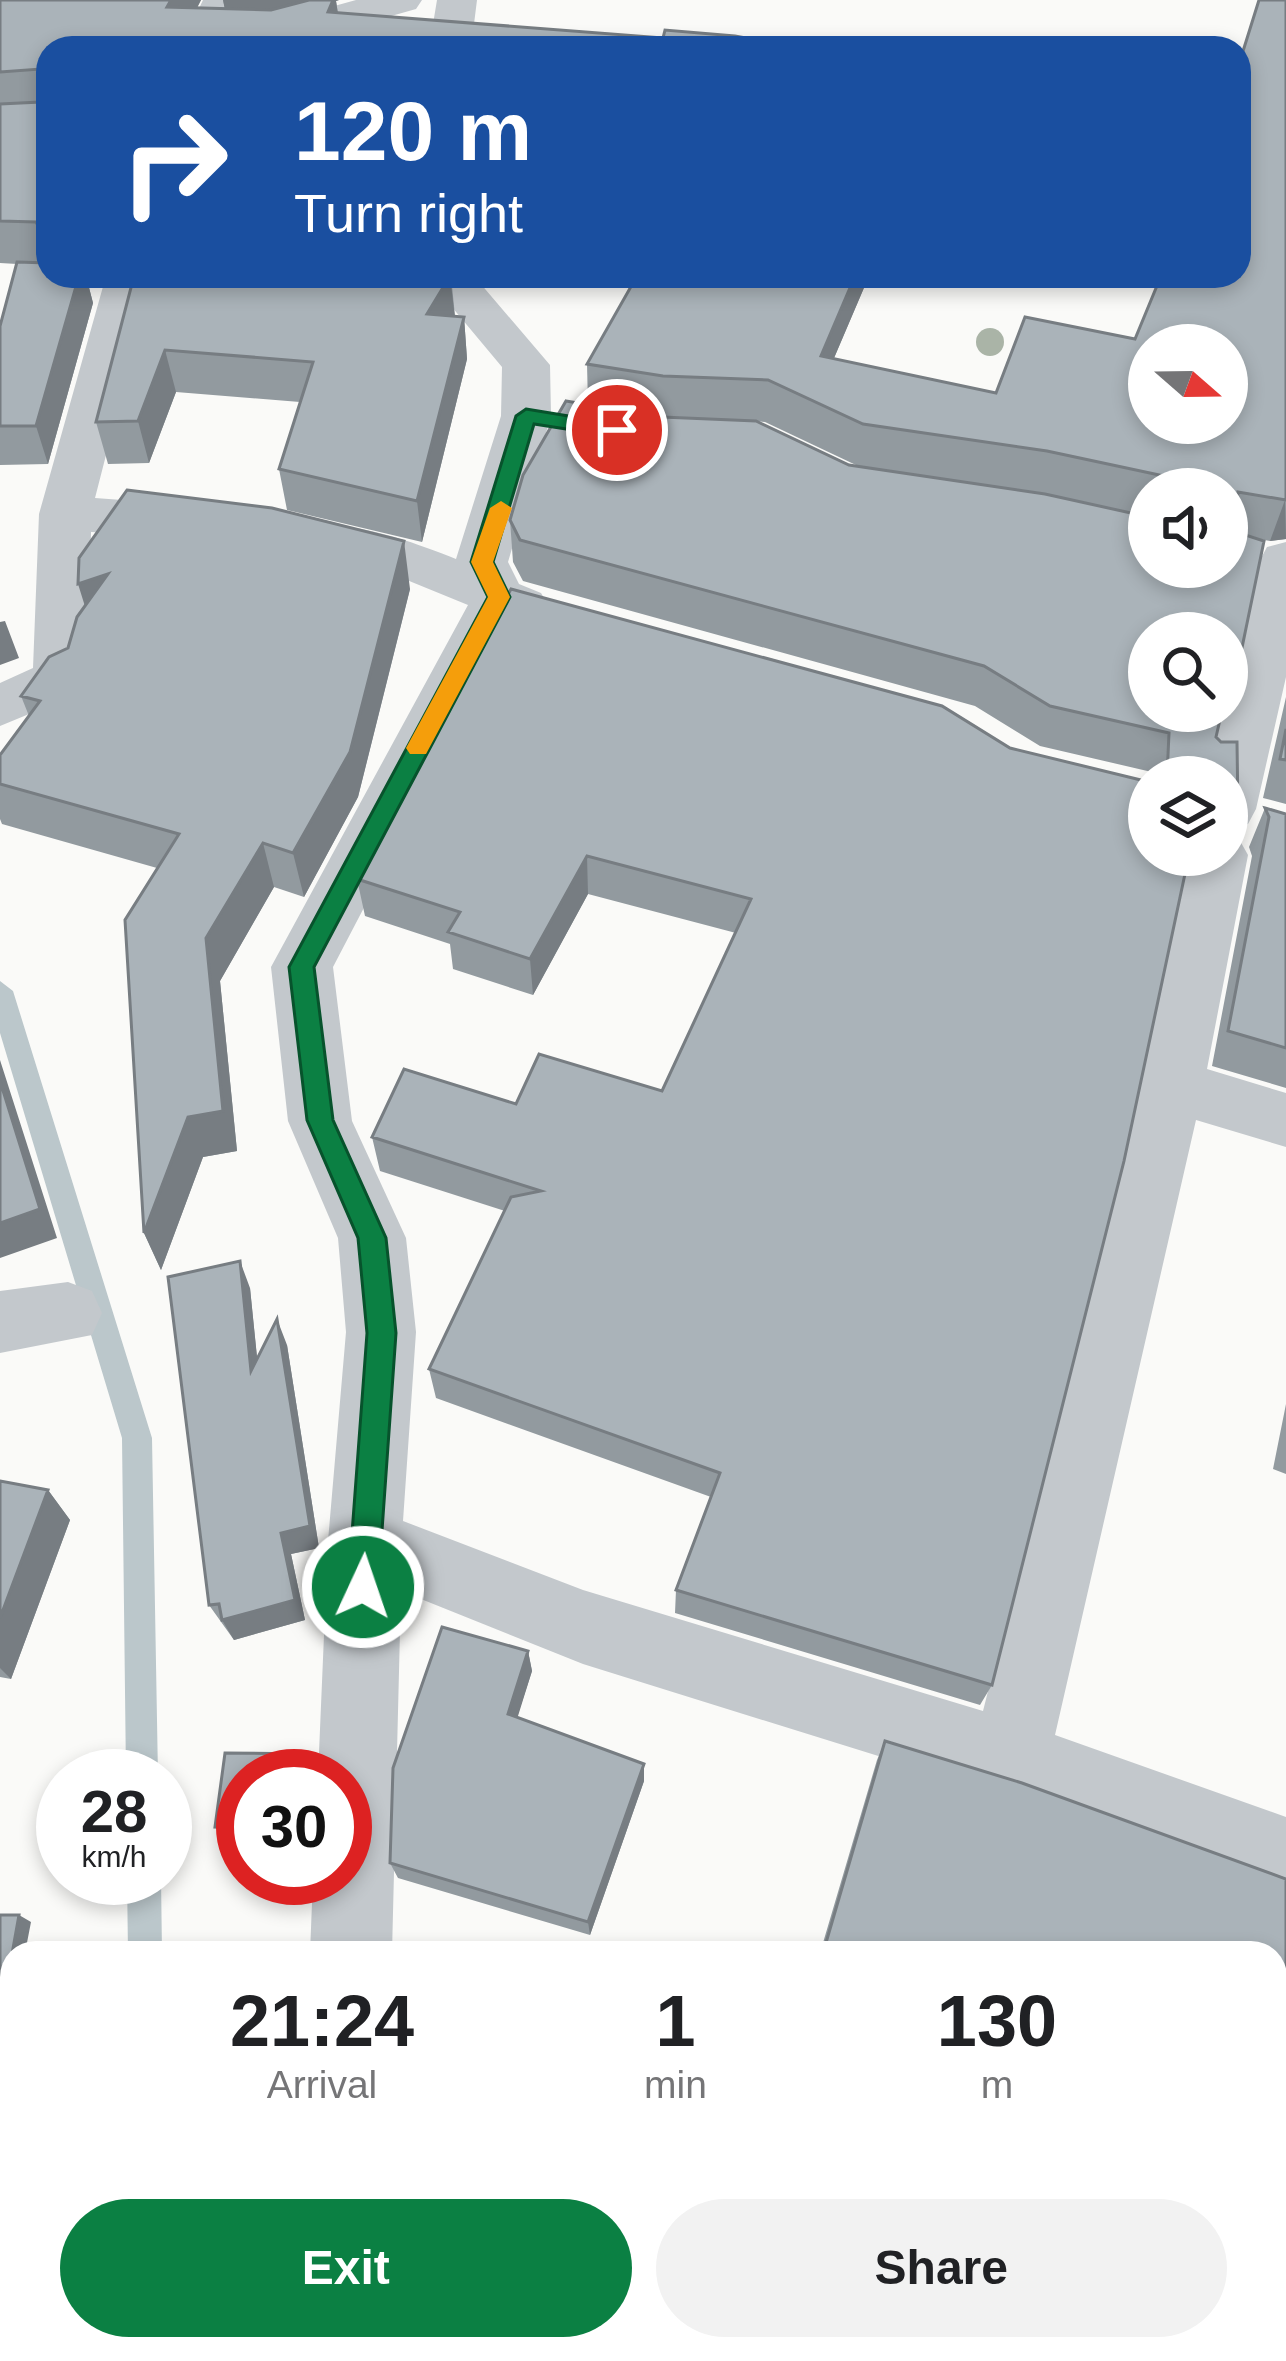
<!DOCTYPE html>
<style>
body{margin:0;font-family:Helvetica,sans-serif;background:#f2f2f2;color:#202124;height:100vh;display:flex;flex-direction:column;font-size:45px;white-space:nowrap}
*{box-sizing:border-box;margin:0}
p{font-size:39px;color:#757577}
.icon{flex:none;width:66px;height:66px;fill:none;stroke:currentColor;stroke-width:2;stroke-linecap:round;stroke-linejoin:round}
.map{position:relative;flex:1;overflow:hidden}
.side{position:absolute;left:0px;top:1941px;width:1287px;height:420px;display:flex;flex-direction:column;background:#fff;border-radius:36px 36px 0 0;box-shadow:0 6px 18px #0003}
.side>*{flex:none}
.guide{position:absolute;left:36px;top:36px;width:1215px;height:252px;border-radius:36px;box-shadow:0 6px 18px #0003;background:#1a4fa0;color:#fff;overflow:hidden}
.needle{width:78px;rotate:110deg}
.tools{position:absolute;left:1128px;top:324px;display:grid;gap:24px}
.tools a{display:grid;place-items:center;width:120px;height:120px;border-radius:50%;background:#fff;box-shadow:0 6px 18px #0003;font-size:60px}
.speed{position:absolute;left:36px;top:1749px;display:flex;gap:24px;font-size:60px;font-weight:700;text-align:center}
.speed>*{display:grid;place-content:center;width:156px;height:156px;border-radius:50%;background:#fff;box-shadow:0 6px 18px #0003;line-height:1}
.speed small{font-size:30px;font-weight:400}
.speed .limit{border:18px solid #d22;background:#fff;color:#111}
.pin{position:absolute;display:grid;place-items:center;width:102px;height:102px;color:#fff;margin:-51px;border:6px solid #fff;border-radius:50%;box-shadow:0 3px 12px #0007}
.me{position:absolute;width:132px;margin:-66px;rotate:3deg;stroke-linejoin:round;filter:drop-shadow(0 0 9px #0008)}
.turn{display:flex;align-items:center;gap:42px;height:252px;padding:0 60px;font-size:54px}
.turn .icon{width:156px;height:156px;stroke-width:2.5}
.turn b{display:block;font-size:84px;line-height:102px}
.eta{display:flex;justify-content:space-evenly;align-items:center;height:204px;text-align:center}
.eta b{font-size:72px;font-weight:600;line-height:84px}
.cta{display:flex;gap:24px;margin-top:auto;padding:24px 60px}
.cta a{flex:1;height:138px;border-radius:72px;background:#0b8043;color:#fff;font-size:48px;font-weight:600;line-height:138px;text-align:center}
.cta a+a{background:#f2f2f2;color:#202124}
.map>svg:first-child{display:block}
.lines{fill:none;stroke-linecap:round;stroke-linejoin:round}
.stream{fill:#bbc7cb;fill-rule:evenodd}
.minor{fill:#c3c8cc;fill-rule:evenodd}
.tree{fill:#aab4a7}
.wall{fill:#929a9f;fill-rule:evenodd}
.shaded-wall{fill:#777d82}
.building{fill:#aab3b9;stroke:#777d82;stroke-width:3;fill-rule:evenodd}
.route{fill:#0b8043;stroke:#07532c;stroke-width:3}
.slow{fill:#f59e0b}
</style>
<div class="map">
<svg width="1286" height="2361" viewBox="0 0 1286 2361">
<rect width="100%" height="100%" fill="#fafaf8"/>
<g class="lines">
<!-- stream -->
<path class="stream" d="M0,981L13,991L152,1438L158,1776H126L122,1438L0,1033Z
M127,1878H161L162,1953H128Z"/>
<!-- minor -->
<path class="minor" d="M203,0H243L222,48H180Z
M356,0H422L416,9L278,48H228L248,30Z
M437,0H477L471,48H429Z
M106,276H152L95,498L217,507L225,519L217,531L199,537L91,532L88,679L80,693L0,726V683L33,668L39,514Z
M426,276H474L550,365L551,416L508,562L519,584L541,593L549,606L541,619L513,622L333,967L352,1121L406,1238L416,1332L403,1521L583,1590L983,1711L1114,1195L1188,855H1227V835L1239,839L1248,855L1207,1069L1286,1093V1147L1196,1120L1055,1735L1286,1817V1897L1010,1797L583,1664L401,1591L392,1953H310L313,1878H345V1776H318L328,1541L346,1332L338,1238L288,1121L271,967L468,605L397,576L299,555L292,542L299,529C345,516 413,542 456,559L501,416L502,367Z
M1286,542V677L1256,809L1248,824L1227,831V777H1206L1222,711H1227L1260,560L1267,547Z
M68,1282L92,1291L102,1313L92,1335L0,1353V1291Z
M0,2219L12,2223V2313L0,2309Z
M182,2349H347L352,2361H179Z"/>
</g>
<!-- trees -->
<circle class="tree" cx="990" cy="342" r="14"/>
<!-- wall -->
<path class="wall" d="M0,0H201L197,8L225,9L223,0H339L336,1L338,13L663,38L665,30L735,36L801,48H48V276H86L93,303L48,464L0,465V326L17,264L0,263Z
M1286,0V539L1270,541L1259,539L1227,633L1216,737L1238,812L1227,839V777H1156V773L1040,746L975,706L523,581L513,562L510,520L588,405L587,364L637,276H869L834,358L996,393L1135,339ZM757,421L765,422L858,466L849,465ZM1149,489H1227L1149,567Z
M134,276H451L455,316L464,317L467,359L422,542L287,510L279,469L300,402L176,392L149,463L108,464L96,422Z
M410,589L358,797L304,897L274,887L220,981L237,1151L203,1157L161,1270L144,1233L157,868L2,824L0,819V755L29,716L21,696Z
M1286,697V804L1263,798Z
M1010,748L992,1685L980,1705L675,1613L676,1590L711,1497L436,1398L429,1369L505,1211L380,1171L372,1137L516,1104L662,1091L736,933L588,894L533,995L453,969L450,944L365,916L357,879Z
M1265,808L1286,814V1088L1212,1066L1252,856L1249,847Z
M250,1288L257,1358L287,1345L319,1548L291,1554L305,1620L234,1640L209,1605Z
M1286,1404V1474L1273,1469Z
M0,1481L48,1490L70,1520L11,1679L0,1677Z
M528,1651L532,1671L517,1717L644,1781L590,1935L398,1878L390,1863Z
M885,1741L1022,1783L1286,1878V2361H957L928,2349H1275V1953H820L877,1760Z
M225,1753L308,1754L314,1764V1770L333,1771V1776H243V1836H223L215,1827Z"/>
<!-- shaded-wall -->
<path class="shaded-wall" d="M171,0H201L176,48L167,7Z
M223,0H339L336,1L341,35L231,40Z
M79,276H86L93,303L48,464L36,426Z
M450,276L455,318L427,314Z
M855,276H869L817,398L821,356Z
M464,317L467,359L422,542L417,501Z
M165,350L176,392L149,463L138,421Z
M1285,500L1286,539L1270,541Z
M404,541L410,589L358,797L304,897L293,853Z
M108,574L93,632L78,584Z
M5,621L19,658L0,665V622Z
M1238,667L1227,696V684L1232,670Z
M263,843L274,887L220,981L237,1151L203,1157L161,1270L144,1233L206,938Z
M587,856L588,894L533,995L530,959Z
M0,1060L57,1238L0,1258Z
M240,1261L250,1288L261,1396L251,1371Z
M277,1319L287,1345L319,1548L291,1554L305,1620L234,1640L222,1620L281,1533Z
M48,1490L70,1520L11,1679L0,1668V1618Z
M528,1651L532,1671L513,1732L508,1714Z
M644,1764V1781L590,1935L588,1922Z
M19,1915L31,1922L25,1953H12Z
M12,1955V2028L6,2060L0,2057V2021Z"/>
<!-- building -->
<path class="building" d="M0,0H171L167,7L271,10L309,0H333L328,12L663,38L665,30L735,36L801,48H48V229H40L36,222L0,221V104L40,102V69L0,72Z
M1259,0H1286V500L1238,492L1236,521L1227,523V489H1165L1164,476L1047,451L863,424L768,380L663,376L587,364L637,276H855L821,356L996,393L1025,317L1135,339L1161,276H1239V64ZM1149,345H1227V423H1149Z
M17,262L48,263V276H79L36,426H0V326Z
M134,276H450L427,314L464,317L417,501L279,469L313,362L165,350L138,421L96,422Z
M566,401L662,417L756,421L849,465L1045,494L1149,517V567H1227V529L1264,541L1238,667L1232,670L1227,691V633H1149V711H1222L1216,737L1221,742H1237L1238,812L1227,813V777H1167L1169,733L1050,706L984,666L520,540L510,520L523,475Z
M127,490L272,508L404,541L350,752L293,853L263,843L206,938L223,1111L188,1117L144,1233L125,920L179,834L0,784V755L40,701L21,696L49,657L68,648L77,617L108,574L78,584L79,558Z
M511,589L942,706L1010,748L1149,782V855H1189L1124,1161L992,1685L676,1590L720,1473L429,1369L511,1197L541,1191L372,1137L404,1069L516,1104L539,1054L662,1091L751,899L587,856L530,959L448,932L460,912L357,879Z
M1286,729V760L1280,759Z
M1265,808L1286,814V1048L1228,1031L1269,817Z
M0,1081L40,1209L0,1223Z
M240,1261L251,1371L277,1319L310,1526L281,1533L295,1600L222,1620L219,1604L209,1605L168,1277Z
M0,1481L48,1490L0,1618Z
M442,1627L528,1651L508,1714L644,1764L588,1922L390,1863L393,1768Z
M885,1741L1022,1783L1286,1879V2361H964L935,2349H1275V1953H823Z
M225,1753L308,1754L309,1770L333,1771V1776H243V1828L215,1827Z
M0,1915H19L0,2021Z"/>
<!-- route -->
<path class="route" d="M526,409L617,424L627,430L617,437L534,424L493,562L510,597L314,967L333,1120L386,1238L396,1333L378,1587L374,1598L363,1602L352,1598L348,1587L367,1333L358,1238L307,1120L289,967L488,597L471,562L516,416Z"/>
<!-- slow -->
<path class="slow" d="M501,501L512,508L493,562L510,597L426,754H410L406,748L488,597L471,562L490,508Z"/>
</svg>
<div class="tools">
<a><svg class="needle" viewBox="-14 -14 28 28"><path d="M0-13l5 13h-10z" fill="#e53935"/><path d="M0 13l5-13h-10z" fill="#757577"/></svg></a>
<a><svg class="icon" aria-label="sound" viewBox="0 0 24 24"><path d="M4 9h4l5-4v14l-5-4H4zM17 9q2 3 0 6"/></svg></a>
<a><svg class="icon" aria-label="search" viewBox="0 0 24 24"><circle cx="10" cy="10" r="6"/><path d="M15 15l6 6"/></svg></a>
<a><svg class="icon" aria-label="layers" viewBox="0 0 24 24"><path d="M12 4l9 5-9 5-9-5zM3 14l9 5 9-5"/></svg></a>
</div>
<div class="speed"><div>28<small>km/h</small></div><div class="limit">30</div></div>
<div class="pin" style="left:617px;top:430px;background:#d93025"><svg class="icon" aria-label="arrive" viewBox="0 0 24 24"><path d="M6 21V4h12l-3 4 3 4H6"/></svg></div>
<svg class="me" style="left:363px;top:1587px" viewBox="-20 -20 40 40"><circle r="17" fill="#0b8043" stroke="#fff" stroke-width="3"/><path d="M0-11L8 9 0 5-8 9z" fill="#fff"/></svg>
<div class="guide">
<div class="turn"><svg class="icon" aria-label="right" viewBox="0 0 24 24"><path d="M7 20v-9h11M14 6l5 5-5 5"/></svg><div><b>120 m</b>Turn right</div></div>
</div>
<section class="side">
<div class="eta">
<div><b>21:24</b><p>Arrival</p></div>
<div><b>1</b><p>min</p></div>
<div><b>130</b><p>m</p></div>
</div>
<div class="cta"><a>Exit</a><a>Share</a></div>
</section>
</div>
